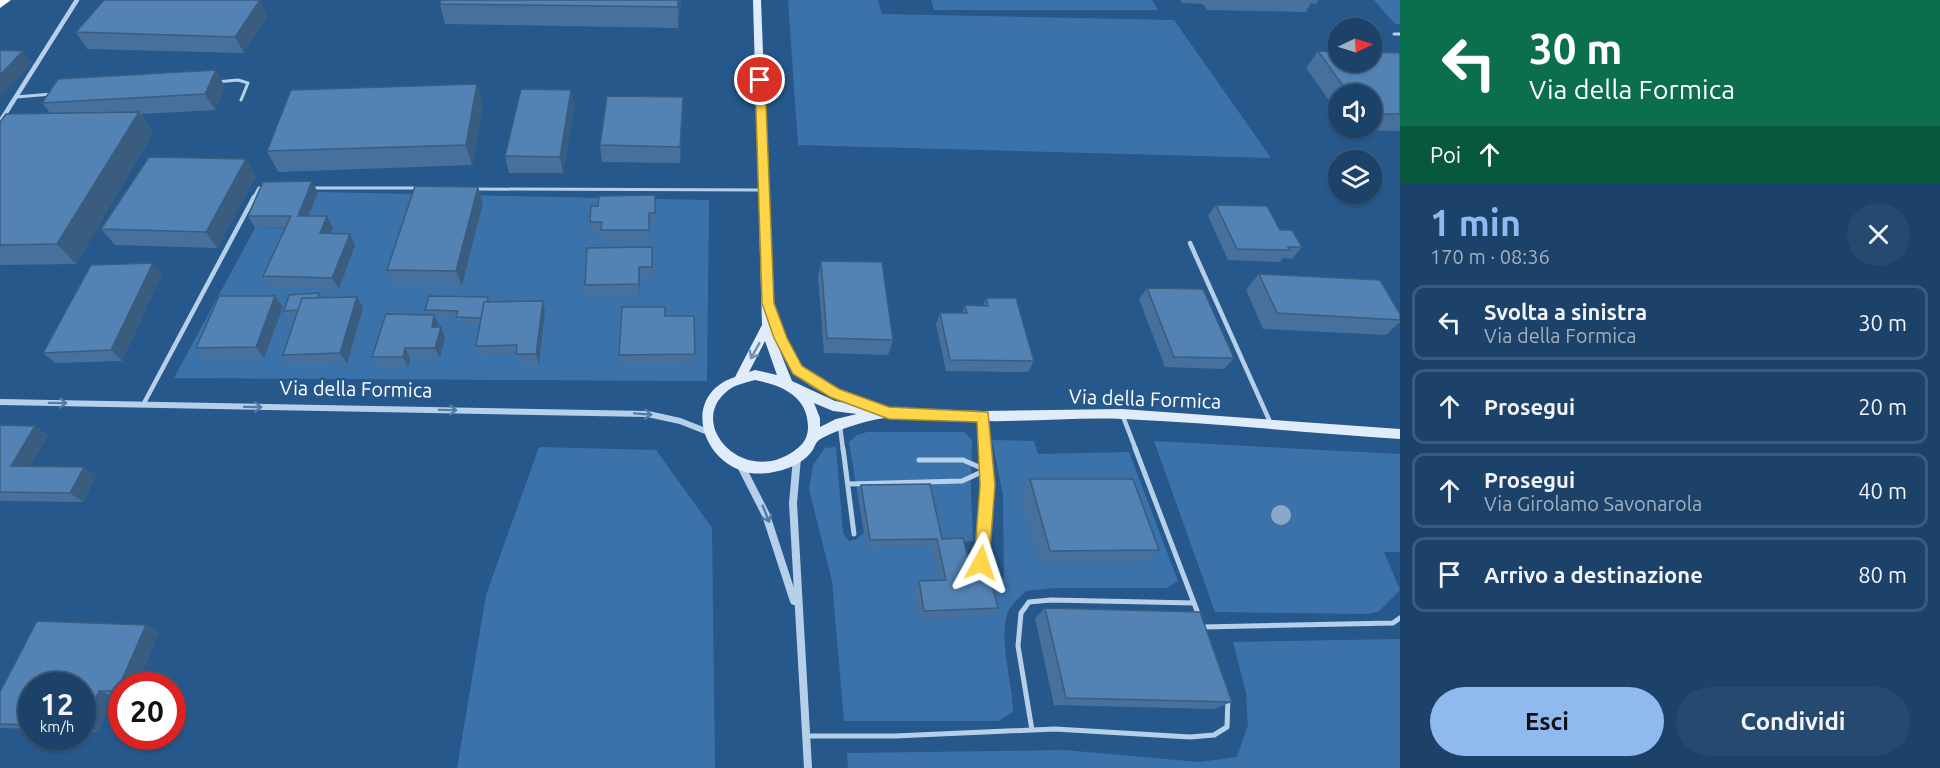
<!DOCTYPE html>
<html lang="it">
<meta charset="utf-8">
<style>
body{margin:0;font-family:Ubuntu,sans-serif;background:#25496f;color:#f1f3f6;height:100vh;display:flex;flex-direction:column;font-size:22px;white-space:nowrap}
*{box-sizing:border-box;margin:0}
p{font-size:20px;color:#a0b0c0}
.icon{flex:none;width:33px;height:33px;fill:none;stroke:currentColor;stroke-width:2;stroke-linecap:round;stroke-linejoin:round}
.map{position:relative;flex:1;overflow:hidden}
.drawer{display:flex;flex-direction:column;background:#1d4269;width:540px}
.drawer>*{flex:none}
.hud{background:#0b6e4f;color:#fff;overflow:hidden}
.needle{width:39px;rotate:86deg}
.fabs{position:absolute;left:1328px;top:18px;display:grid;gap:12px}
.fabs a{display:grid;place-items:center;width:54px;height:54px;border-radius:50%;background:#1d4269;box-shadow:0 2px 4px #0004,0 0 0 2px #3b5b7d;font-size:30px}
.speed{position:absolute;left:18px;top:672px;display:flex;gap:12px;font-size:30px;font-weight:700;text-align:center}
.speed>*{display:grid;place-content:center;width:78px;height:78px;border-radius:50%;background:#1d4269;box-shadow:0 2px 4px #0004,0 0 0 2px #3b5b7d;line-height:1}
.speed small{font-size:15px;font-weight:400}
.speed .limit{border:9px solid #d22;background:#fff;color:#111}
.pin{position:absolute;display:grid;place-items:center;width:51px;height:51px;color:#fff;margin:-26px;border:3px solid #fff;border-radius:50%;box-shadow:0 2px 6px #0007}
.me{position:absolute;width:66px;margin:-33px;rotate:5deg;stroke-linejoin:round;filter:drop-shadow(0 0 4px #0008)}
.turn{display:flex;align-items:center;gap:21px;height:126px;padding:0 30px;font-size:27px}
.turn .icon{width:78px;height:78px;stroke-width:2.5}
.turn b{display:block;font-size:42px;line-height:51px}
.then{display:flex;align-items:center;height:57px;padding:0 30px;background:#0003;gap:12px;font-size:22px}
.round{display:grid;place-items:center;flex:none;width:63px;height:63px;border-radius:32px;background:#25496f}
.summary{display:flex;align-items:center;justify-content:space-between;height:102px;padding:0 30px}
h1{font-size:36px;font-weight:600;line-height:45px;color:#90b9f0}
.cta{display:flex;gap:12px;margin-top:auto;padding:12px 30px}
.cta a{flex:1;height:69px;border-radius:36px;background:#90b9f0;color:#111;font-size:24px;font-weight:600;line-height:69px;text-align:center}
.cta a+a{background:#25496f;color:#f1f3f6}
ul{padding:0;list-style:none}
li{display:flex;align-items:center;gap:18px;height:75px;margin:0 12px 9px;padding:0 18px;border:3px solid #3b5b7d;border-radius:12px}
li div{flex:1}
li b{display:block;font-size:22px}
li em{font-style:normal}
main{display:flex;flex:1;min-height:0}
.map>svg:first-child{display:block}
.green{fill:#3b72a9}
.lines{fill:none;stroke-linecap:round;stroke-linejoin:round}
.lane-far2{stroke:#b6d0ea;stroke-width:3}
.lane-far1{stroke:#b6d0ea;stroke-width:4.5}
.lane{stroke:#b6d0ea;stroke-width:5}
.street-far2{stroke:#b6d0ea;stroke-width:4.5}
.street-far1{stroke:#b6d0ea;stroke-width:6}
.street{stroke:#b6d0ea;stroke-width:8}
.secondary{fill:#e0ecf9;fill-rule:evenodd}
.highway{fill:#fff;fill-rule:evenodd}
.tree{fill:#89a8c7}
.wall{fill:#47719c}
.shaded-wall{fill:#3a5c7f}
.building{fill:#5383b5;stroke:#3a5c7f;stroke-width:1.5}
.oneway{stroke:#7193b8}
.oneway2{stroke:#527ca8}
.route{fill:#ffd54a;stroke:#a68a30;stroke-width:1.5}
.labels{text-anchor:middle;stroke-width:5;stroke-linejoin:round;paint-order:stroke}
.street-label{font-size:20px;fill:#fff;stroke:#27588c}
</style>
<main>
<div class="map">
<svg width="1400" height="768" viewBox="0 0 1400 768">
<rect width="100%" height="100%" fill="#27588c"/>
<!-- green -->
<path class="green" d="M788,0H878L882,14L1174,20L1271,158L798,145Z
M931,0H1152L1158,10H934Z
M1374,0H1400V24H1395Z
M318,192L709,200L707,381L174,378L255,228L304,227Z
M867,432H964L972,440L971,489L973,541L964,542L977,577H1004L1003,495L992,440L1034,441L1038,454L1129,452L1178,581L1167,588H1055L1026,591C1021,596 1014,602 1010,608C996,632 1013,684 1013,712L998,721H844L832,581L809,489L813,465L825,448L836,447L843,533L849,541L857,539L864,533L849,442L857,435Z
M1154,441L1400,454V508H1396L1400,516V552H1384L1400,590L1379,611L1368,614L1215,612Z
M539,447L656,450L712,528L715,768H457L486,595Z
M1400,639V768H848L847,753L1064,750L1199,762L1237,757L1248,725L1246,693L1233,642Z"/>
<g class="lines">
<!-- lane-far2 -->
<path class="lane-far2" d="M1394,34H1400
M216,82L238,80L248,83L241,100
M16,97L52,94
M311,188H419
M473,189L764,190
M253,199L259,188H266"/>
<!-- lane-far1 -->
<path class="lane-far1" d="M1190,243L1271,424
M143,405L254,197
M1122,414L1136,450
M983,416L985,450
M840,426L843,450"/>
<!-- lane -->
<path class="lane" d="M843,448L854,534
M1135,448L1199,616
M848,484L962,481L986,470L963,460H919
M981,563L988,485L985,448
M1203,627L1393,623L1400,618
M1032,730L1018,646L1021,613L1029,602L1051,600L1194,603
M806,736H895L1055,729L1190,737L1214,735L1227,727L1228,697"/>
<!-- street-far2 -->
<path class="street-far2" d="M0,122L77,0"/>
<!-- street-far1 -->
<path class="street-far1" d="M0,402L648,414L680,421L708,432"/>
<!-- street -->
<path class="street" d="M797,458L793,503L808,768
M741,466L766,515L794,601"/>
<!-- secondary -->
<path class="secondary" d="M753,0H761L773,313L779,317C784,333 789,351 801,365C817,385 848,393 872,401L874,406L889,408L983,411L1122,409L1400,429V439C1308,433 1216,423 1123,419C1077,417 1029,422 983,421C951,421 919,417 887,418C870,419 835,430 819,440C815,443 815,447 812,451C800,468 770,476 750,473C701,464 680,395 735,377L762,325ZM765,341L777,375L755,370L749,372ZM777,344C792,379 812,389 846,403L835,401L792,381ZM755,380C781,385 808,396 808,427C808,435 805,442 799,447C746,493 679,420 733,387C739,384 748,382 755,380ZM814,403L833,411L857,414L836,419L820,427V418Z"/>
<!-- highway -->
<path class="highway" d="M0,0H11L0,8Z"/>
</g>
<!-- trees -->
<circle class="tree" cx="1281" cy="515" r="10"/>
<!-- wall -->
<path class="wall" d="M681,0L678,28L445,24L440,4Z
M1180,0H1318L1316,4L1311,3L1306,12L1207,10L1203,4L1182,3Z
M267,17L244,53L87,49L76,32Z
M1318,51L1400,53V131L1350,130L1348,128H1371V94H1338V113L1306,68Z
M216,70L225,87L215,110L141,114L153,133L76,264L0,265V122L51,114L42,103Z
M571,90L574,106L563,173H509L505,156Z
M683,97V113L680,163L602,162L600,145Z
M483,104L472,165L278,172L267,151Z
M256,176L217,248L115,245L101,229Z
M478,187L483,203L462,286L394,285L387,270Z
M318,192L309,216L333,228L331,233L350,234L355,245L339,289L271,287L263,276L286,227L255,228L248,216Z
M1216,205L1280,230L1302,247L1292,259L1283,258L1280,262L1228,260L1208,216Z
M656,207V224H650V241H603L602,233H591L590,222Z
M652,247L653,278H640V295L587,296L585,285Z
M821,261L893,340L888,355L824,353L818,277Z
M162,274L122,361L55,363L43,353Z
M1259,274L1400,314V322L1386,335L1263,329L1246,290Z
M1147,288L1234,358L1224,369L1165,367L1139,299Z
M275,296L283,307L264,358L205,359L196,348Z
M357,297L363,308L347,364L291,365L283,355L296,316L288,317L284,311L322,298Z
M986,298L1034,361L1028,372L946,371L936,324L940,313H962L965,305H983Z
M490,302L545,312L539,364H519L516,355L480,356L476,346L480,323H458L457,316H435L439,325V327L445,338L440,358H410L408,368H378L372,357L427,315L425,310Z
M665,316H694L695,364L621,365L619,355Z
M0,425L48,435L30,466L84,467L96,476L83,502L0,501Z
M1030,479L1159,550L1145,562H1040L1020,492Z
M861,485L942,539L998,608L991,616L919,618L914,589L919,581H939L932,547L867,548L858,494Z
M1400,505V516L1395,508Z
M1045,608L1232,702L1214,709L1054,705L1035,618Z
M146,625L159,632L136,686H122V697H113L98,732L82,731V686H32V729L0,728V692Z"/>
<!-- shaded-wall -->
<path class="shaded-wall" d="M260,0L267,17L244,53L235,37Z
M678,0H681L678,28Z
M23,51L32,63L0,97V75Z
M216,70L225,87L215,110L205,94Z
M477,84L483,104L472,165L466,145Z
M571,90L574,106L563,173L560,157Z
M683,97V113L680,163V147Z
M139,112L153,133L76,264L57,244Z
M246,159L256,176L217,248L206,232Z
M312,181L318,192L304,227L298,216Z
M478,187L483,203L462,286L456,271Z
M327,216L333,228L326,244L320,233Z
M350,234L355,245L339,289L332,278Z
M153,263L162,274L122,361L111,350Z
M639,267L640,278V295L639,284Z
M275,296L283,307L264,358L256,347Z
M357,297L363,308L347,364L340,353Z
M543,301L545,312L539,364L536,354Z
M434,315L439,325L436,338L432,327Z
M441,327L445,338L440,358L435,348Z
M405,348L410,358L408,368L403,357Z
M35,426L48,435L25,475L11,466Z
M84,467L96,476L83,502L70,493Z
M146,625L159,632L136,686H122V693L117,691Z
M99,691L113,697L98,732L83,727Z"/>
<!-- building -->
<path class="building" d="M104,0H260L235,37L76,32Z
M441,0H678V7L440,4Z
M0,50L23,51L0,75Z
M1318,51L1338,52V62H1371V52L1400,53V114H1371V94H1349Z
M216,70L205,94L42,103L58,79Z
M477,84L466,145L267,151L291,90Z
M521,89L571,90L560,157L505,156Z
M607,96L683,97L680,147L600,145Z
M139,112L57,244L0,245V122L6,114Z
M149,157L246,159L206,232L101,229Z
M312,181L298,216H327L320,233L350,234L332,278L263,276L291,216H248L263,182Z
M415,186L478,187L456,271L387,270Z
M655,195V213H649V230H601L602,222H590L591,206H598L599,196Z
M1216,205L1267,206L1280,230H1292L1302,247H1288L1290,250L1237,249Z
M652,247V267H639V284L585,285L587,248Z
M821,261L882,262L893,340L827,338Z
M153,263L111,350L43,353L91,265Z
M1259,274L1380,280L1400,314V320L1277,313Z
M1147,288L1203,289L1234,358L1174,357Z
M319,293L318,298H302L298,310L284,311L289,295Z
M219,296H275L256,347L196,348Z
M429,296L488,297L487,302H484L481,318L456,317L458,311L425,310Z
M357,297L340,353L283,355L302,298Z
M986,298H1016L1034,361L950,360L940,313H967L965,305L988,306Z
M543,301L536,354H516L517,345L476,346L484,302Z
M622,307H665V316H694L695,354L619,355Z
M386,314L434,315L432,327H441L435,348H405L403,357H372Z
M0,425L35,426L11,466L84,467L70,493L0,492Z
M1030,479H1133L1159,550L1050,551Z
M930,484L942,539L963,538L973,578L990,577L998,608L924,611L919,581L946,580L937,539L870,540L861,485Z
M1045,608L1200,612L1232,702L1066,698Z
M37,621L146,625L117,691H99L83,727L82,686H32V725L0,724V692Z"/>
<!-- one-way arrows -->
<defs><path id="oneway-shaft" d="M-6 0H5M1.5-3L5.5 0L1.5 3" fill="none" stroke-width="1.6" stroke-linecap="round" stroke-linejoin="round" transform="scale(1.5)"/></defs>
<use class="oneway" href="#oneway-shaft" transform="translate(755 351) rotate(119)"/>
<g class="oneway2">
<use href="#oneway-shaft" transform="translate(58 403) rotate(1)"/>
<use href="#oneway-shaft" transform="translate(253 407) rotate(1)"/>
<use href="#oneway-shaft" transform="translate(448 410) rotate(1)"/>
<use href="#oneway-shaft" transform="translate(643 414) rotate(4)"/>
<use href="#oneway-shaft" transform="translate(766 514) rotate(68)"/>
</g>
<!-- route -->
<path class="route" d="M760,77L765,80L774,303L787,338L802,366L839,389L889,407L988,412L995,485L989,563L987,568L981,570L976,568L974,563L980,485L977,422L889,419L830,397L793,374L774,338L762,303L755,80Z"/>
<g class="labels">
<!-- street labels -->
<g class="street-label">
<text transform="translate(356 389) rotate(1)" y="7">Via della Formica</text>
<text transform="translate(1145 399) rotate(2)" y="7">Via della Formica</text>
</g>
</g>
</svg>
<div class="fabs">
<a><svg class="needle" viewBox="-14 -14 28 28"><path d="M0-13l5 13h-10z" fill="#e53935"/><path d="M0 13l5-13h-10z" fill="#a0b0c0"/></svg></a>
<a><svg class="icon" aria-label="sound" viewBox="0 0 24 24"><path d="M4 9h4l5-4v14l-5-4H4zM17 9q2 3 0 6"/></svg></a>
<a><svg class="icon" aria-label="layers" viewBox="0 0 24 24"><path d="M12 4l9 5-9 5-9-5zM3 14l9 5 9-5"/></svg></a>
</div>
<div class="speed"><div>12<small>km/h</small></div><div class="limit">20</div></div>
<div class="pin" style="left:760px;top:80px;background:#d93025"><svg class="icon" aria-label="arrive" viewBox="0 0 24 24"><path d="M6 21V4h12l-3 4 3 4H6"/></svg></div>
<svg class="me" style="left:981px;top:563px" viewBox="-20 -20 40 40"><path d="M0-17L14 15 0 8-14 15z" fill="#ffd54a" stroke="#fff" stroke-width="4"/></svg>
</div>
<section class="drawer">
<div class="hud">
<div class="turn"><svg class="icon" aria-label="left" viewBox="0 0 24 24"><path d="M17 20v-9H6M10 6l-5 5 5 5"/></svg><div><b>30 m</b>Via della Formica</div></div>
<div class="then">Poi<svg class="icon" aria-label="ahead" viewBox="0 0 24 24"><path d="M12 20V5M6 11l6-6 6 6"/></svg></div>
</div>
<div class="summary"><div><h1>1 min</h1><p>170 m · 08:36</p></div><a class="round"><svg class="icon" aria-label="close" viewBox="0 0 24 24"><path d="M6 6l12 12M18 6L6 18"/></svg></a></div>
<ul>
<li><svg class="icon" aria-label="left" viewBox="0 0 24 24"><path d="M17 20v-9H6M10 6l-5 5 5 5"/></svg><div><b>Svolta a sinistra</b><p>Via della Formica</p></div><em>30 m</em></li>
<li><svg class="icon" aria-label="ahead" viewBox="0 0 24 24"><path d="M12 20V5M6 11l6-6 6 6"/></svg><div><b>Prosegui</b></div><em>20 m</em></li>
<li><svg class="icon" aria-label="ahead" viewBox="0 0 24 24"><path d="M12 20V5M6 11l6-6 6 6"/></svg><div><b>Prosegui</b><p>Via Girolamo Savonarola</p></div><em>40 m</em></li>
<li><svg class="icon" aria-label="arrive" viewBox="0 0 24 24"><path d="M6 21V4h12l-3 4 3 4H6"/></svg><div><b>Arrivo a destinazione</b></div><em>80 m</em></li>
</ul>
<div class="cta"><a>Esci</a><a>Condividi</a></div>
</section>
</main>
